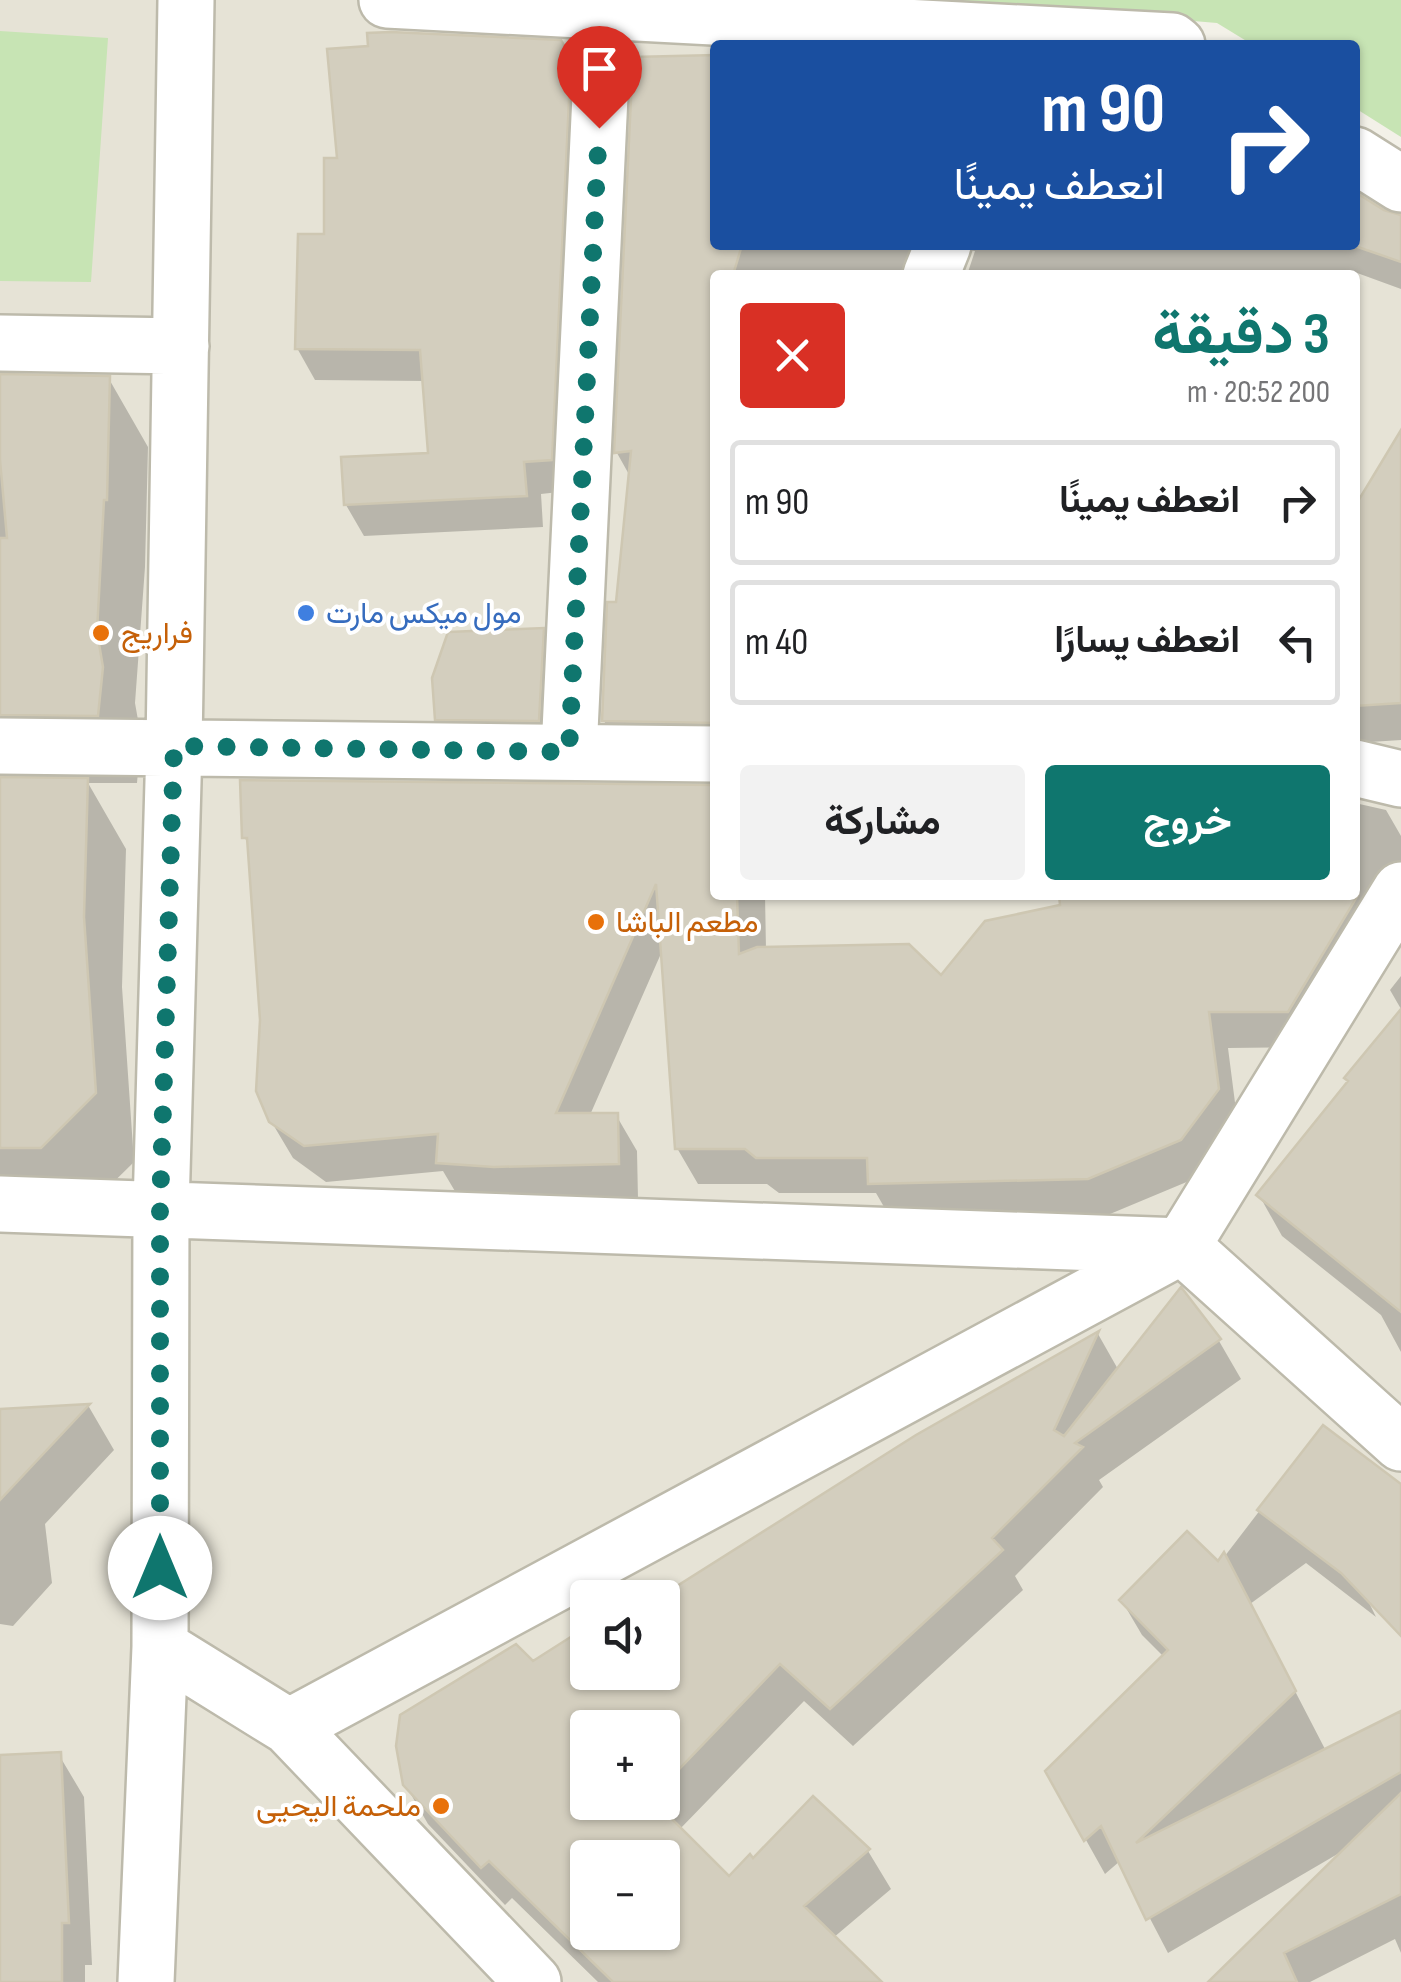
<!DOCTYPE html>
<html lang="ar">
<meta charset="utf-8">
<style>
body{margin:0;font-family:"Sofia Sans Condensed",Vazirmatn,sans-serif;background:#f2f2f2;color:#202124;direction:rtl;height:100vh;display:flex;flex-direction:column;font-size:38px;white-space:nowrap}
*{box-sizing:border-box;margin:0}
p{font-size:32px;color:#757577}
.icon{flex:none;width:55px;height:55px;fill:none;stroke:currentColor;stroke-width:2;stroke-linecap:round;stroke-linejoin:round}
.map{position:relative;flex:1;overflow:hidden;direction:ltr}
.details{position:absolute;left:710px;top:270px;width:650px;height:630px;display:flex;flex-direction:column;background:#fff;border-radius:10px;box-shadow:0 2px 8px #0004;direction:rtl}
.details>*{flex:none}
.hud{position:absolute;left:710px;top:40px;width:650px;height:210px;border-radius:10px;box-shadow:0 2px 8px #0004;direction:rtl;background:#1a4fa0;color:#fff;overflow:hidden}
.buttons{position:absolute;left:570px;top:1580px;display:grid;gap:20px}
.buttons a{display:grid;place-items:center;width:110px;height:110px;border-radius:10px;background:#fff;box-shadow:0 2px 8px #0004;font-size:50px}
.pin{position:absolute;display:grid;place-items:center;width:85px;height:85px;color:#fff;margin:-102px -42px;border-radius:50% 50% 50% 0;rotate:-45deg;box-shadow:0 0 10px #0007}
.pin .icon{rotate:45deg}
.me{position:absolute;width:110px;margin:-55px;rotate:0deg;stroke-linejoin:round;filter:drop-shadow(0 0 8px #0008)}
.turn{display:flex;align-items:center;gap:35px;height:210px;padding:0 30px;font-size:45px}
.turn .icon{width:130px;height:130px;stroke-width:2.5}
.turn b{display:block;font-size:70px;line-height:85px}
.round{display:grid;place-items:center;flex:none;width:105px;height:105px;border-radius:10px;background:#f2f2f2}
.headline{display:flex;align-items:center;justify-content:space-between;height:170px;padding:0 30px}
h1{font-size:60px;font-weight:700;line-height:75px;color:#0f766e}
.cta{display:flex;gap:20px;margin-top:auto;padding:20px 30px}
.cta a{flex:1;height:115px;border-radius:10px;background:#0f766e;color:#fff;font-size:40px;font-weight:700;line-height:115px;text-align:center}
.cta a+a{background:#f2f2f2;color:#202124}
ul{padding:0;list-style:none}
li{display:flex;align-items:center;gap:30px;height:125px;margin:0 20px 15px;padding:0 10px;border:5px solid #e0e0e0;border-radius:10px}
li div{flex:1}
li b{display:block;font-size:38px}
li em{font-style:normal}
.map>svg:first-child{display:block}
.residential{fill:#e6e3d6;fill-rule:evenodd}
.green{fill:#c7e4b4}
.shadow{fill:#0003;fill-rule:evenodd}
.building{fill:#d3cebe;stroke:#cec7b2;stroke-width:2.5;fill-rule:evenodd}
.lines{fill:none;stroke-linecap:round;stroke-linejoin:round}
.minor-casing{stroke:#bdbaab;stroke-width:60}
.minor{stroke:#fff;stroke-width:55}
.route{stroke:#0f766e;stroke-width:18;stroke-dasharray:0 32.4}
.shop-dot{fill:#3f7fe0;stroke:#fff;stroke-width:4}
.food-dot{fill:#e8710a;stroke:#fff;stroke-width:4}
.labels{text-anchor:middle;stroke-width:8;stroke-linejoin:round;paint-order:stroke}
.shop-label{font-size:30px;fill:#366cbe;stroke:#fff;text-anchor:start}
.food-label{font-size:30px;fill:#c56008;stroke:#fff;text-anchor:start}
</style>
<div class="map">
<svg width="1401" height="1982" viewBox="0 0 1401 1982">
<rect width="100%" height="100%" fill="#f3f1e8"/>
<!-- residential -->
<path class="residential" d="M0,0H183L137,1982H0Z
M186,0H383L1177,45H715V245H1355V155L1401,184V1982H138ZM715,275H1355V895H715ZM588,1598H662V1672H588ZM588,1728H662V1802H588ZM588,1858H662V1932H588Z"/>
<!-- green -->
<path class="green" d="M944,0H1401V137L1355,108V45H1253L1217,23Z
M0,31L108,38L91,282L0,281Z"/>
<!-- shadow -->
<path class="shadow" d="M559,43L578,75L568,491L541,494L543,527L364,536L346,505L430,456L425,381L315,380L297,348L327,237L340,160Z
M715,58V245H1355V195L1383,213L1401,218V289L1349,270L1346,275H967L975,251L959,249L931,275H715V758L625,757L604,721L631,478L617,453Z
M0,377L109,379L148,447L145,567L135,703L141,737L137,783H88L126,849L122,987L134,1162L80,1215L0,1216Z
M1401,434V740L1355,743V511Z
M542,631L560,662L556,751L456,750L438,719Z
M715,788V895H765L766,950L941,979L1062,907V895H1355V803L1386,810L1401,836V893L1308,1047L1228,1048L1238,1126L1201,1176L1110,1214L891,1219L876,1193H779L767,1184H698L677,1148L663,949L590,1115H616L637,1151L638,1199L516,1202L459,1198L443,1171L326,1182L293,1158L271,1121L250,848L245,838Z
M1401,976V1009L1390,990Z
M1401,1013V1352L1381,1315L1282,1236L1259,1195L1350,1083Z
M1181,1292L1219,1341L1241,1379L1099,1480L1103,1487L1015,1576L1023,1590L853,1746L804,1701L679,1830L729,1879L753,1861L813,1799L868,1851L891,1889L833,1938L875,1982H598L512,1898L505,1905L428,1824L405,1784L532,1664L588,1672H662L917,1438L1098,1334L1119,1371ZM588,1728H662V1802H588ZM588,1858H662V1932H588Z
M89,1407L114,1450L45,1524L52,1583L13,1626L0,1624V1411Z
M1323,1428L1401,1487V1616L1353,1570L1376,1617L1306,1563L1250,1604L1326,1751L1401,1714V1953L1395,1939L1310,1982H1220L1341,1852L1168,1953L1120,1861L1105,1874L1048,1772L1164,1657L1142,1635L1122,1601L1218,1565Z
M59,1755L84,1797L92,1965H85V1982H0V1757Z"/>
<!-- building -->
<path class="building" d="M391,32L561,40L571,58L552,460L524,462L527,496L344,505L341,457L428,453L420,350L295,349L298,234H324V158H337L327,49L368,46L367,33Z
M715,55V245H742L733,275H715V723L602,721L607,602H616L631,451L614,453L633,57Z
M1355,192L1384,210L1401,215V262L1355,246Z
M0,374L110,376L107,500H104L97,632L103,667L98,716L0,715V538H7L0,460Z
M1401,430V703L1355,706V506Z
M544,628L539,721L435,720L432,678L448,632Z
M0,777L88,778L84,917L96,1093L41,1148H0Z
M240,780L715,785V895H737L739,954L757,947L909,944L941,975L985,921L1060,905L1059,895H1358L1288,1012H1209L1219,1089L1181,1140L1088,1179L868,1184L867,1158H756L745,1149H675L656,884L556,1113H618L619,1164L494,1167L436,1163L438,1134L304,1146L269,1122L256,1091L260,1020L247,838H242Z
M1401,1009V1312L1256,1195L1348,1081L1344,1078Z
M1181,1287L1221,1339L1075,1443L1083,1447L992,1538L1003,1550L830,1709L780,1664L662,1787V1728H588V1802H655L729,1876L750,1854L753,1858L813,1796L870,1849L804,1906L882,1982H613L489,1861L481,1868L403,1785L396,1746L400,1715L516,1644L533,1661L588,1626V1672H662V1598H658L916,1435L1099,1331L1054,1430L1064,1436ZM588,1858H662V1932H588Z
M90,1404L0,1500V1409Z
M1323,1425L1401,1484V1636L1341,1573L1257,1510Z
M1187,1531L1218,1561L1224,1552L1296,1691L1136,1843L1401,1711V1772L1146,1920L1101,1826L1084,1841L1045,1771L1168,1650L1119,1600Z
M61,1752L69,1923H62V1982H0V1755Z
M1401,1793V1894L1284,1953L1297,1982H1208Z"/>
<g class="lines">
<defs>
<path id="minor" d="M387,0L1172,41L1177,45
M1355,155L1401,184
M931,275L943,245
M0,343L181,346
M0,746L715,754
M569,752L604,11
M1355,768L1401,779
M0,1204L1182,1246L1401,1443
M160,1647L289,1727L533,1982
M289,1727L1182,1246L1401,890
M146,1982L160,1647L161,1208L174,746L186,0"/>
</defs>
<!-- minor casing -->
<use href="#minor" class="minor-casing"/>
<!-- minor -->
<use href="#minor" class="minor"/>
</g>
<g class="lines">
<!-- route -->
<path class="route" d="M160,1568V1208L174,746L569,752L599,128"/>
</g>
<!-- markers -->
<circle class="shop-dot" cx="306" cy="613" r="10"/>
<g class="food-dot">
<circle cx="101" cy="633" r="10"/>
<circle cx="596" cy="922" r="10"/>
<circle cx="441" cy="1806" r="10"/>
</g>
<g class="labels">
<!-- shop labels -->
<g class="shop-label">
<text x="326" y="623">مول ميكس مارت</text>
</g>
<!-- food labels -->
<g class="food-label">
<text x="121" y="643">فراريج</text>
<text x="616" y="932">مطعم الباشا</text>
<text x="421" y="1816" text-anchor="end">ملحمة اليحيى</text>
</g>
</g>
</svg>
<div class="buttons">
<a><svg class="icon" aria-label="sound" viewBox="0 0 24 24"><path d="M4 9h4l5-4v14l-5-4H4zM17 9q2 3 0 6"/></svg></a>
<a>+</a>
<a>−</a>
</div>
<div class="pin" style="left:599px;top:128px;background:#d93025"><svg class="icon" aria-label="arrive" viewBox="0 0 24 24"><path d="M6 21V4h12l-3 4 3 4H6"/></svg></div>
<svg class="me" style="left:160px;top:1568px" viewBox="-20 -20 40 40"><circle r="19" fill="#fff"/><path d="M0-13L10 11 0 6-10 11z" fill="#0f766e"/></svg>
<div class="hud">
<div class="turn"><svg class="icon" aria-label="right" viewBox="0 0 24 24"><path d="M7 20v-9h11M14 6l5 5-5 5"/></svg><div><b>90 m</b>انعطف يمينًا</div></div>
</div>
<section class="details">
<div class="headline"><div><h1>3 دقيقة</h1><p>200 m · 20:52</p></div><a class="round" style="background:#d93025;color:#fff"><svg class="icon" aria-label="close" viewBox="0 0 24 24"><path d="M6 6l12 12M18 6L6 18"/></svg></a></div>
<ul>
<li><svg class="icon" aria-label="right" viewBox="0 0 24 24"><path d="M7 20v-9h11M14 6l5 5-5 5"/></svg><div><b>انعطف يمينًا</b></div><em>90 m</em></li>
<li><svg class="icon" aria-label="left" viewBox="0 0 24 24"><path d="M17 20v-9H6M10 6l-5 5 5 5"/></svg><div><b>انعطف يسارًا</b></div><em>40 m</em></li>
</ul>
<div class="cta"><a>خروج</a><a>مشاركة</a></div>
</section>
</div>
